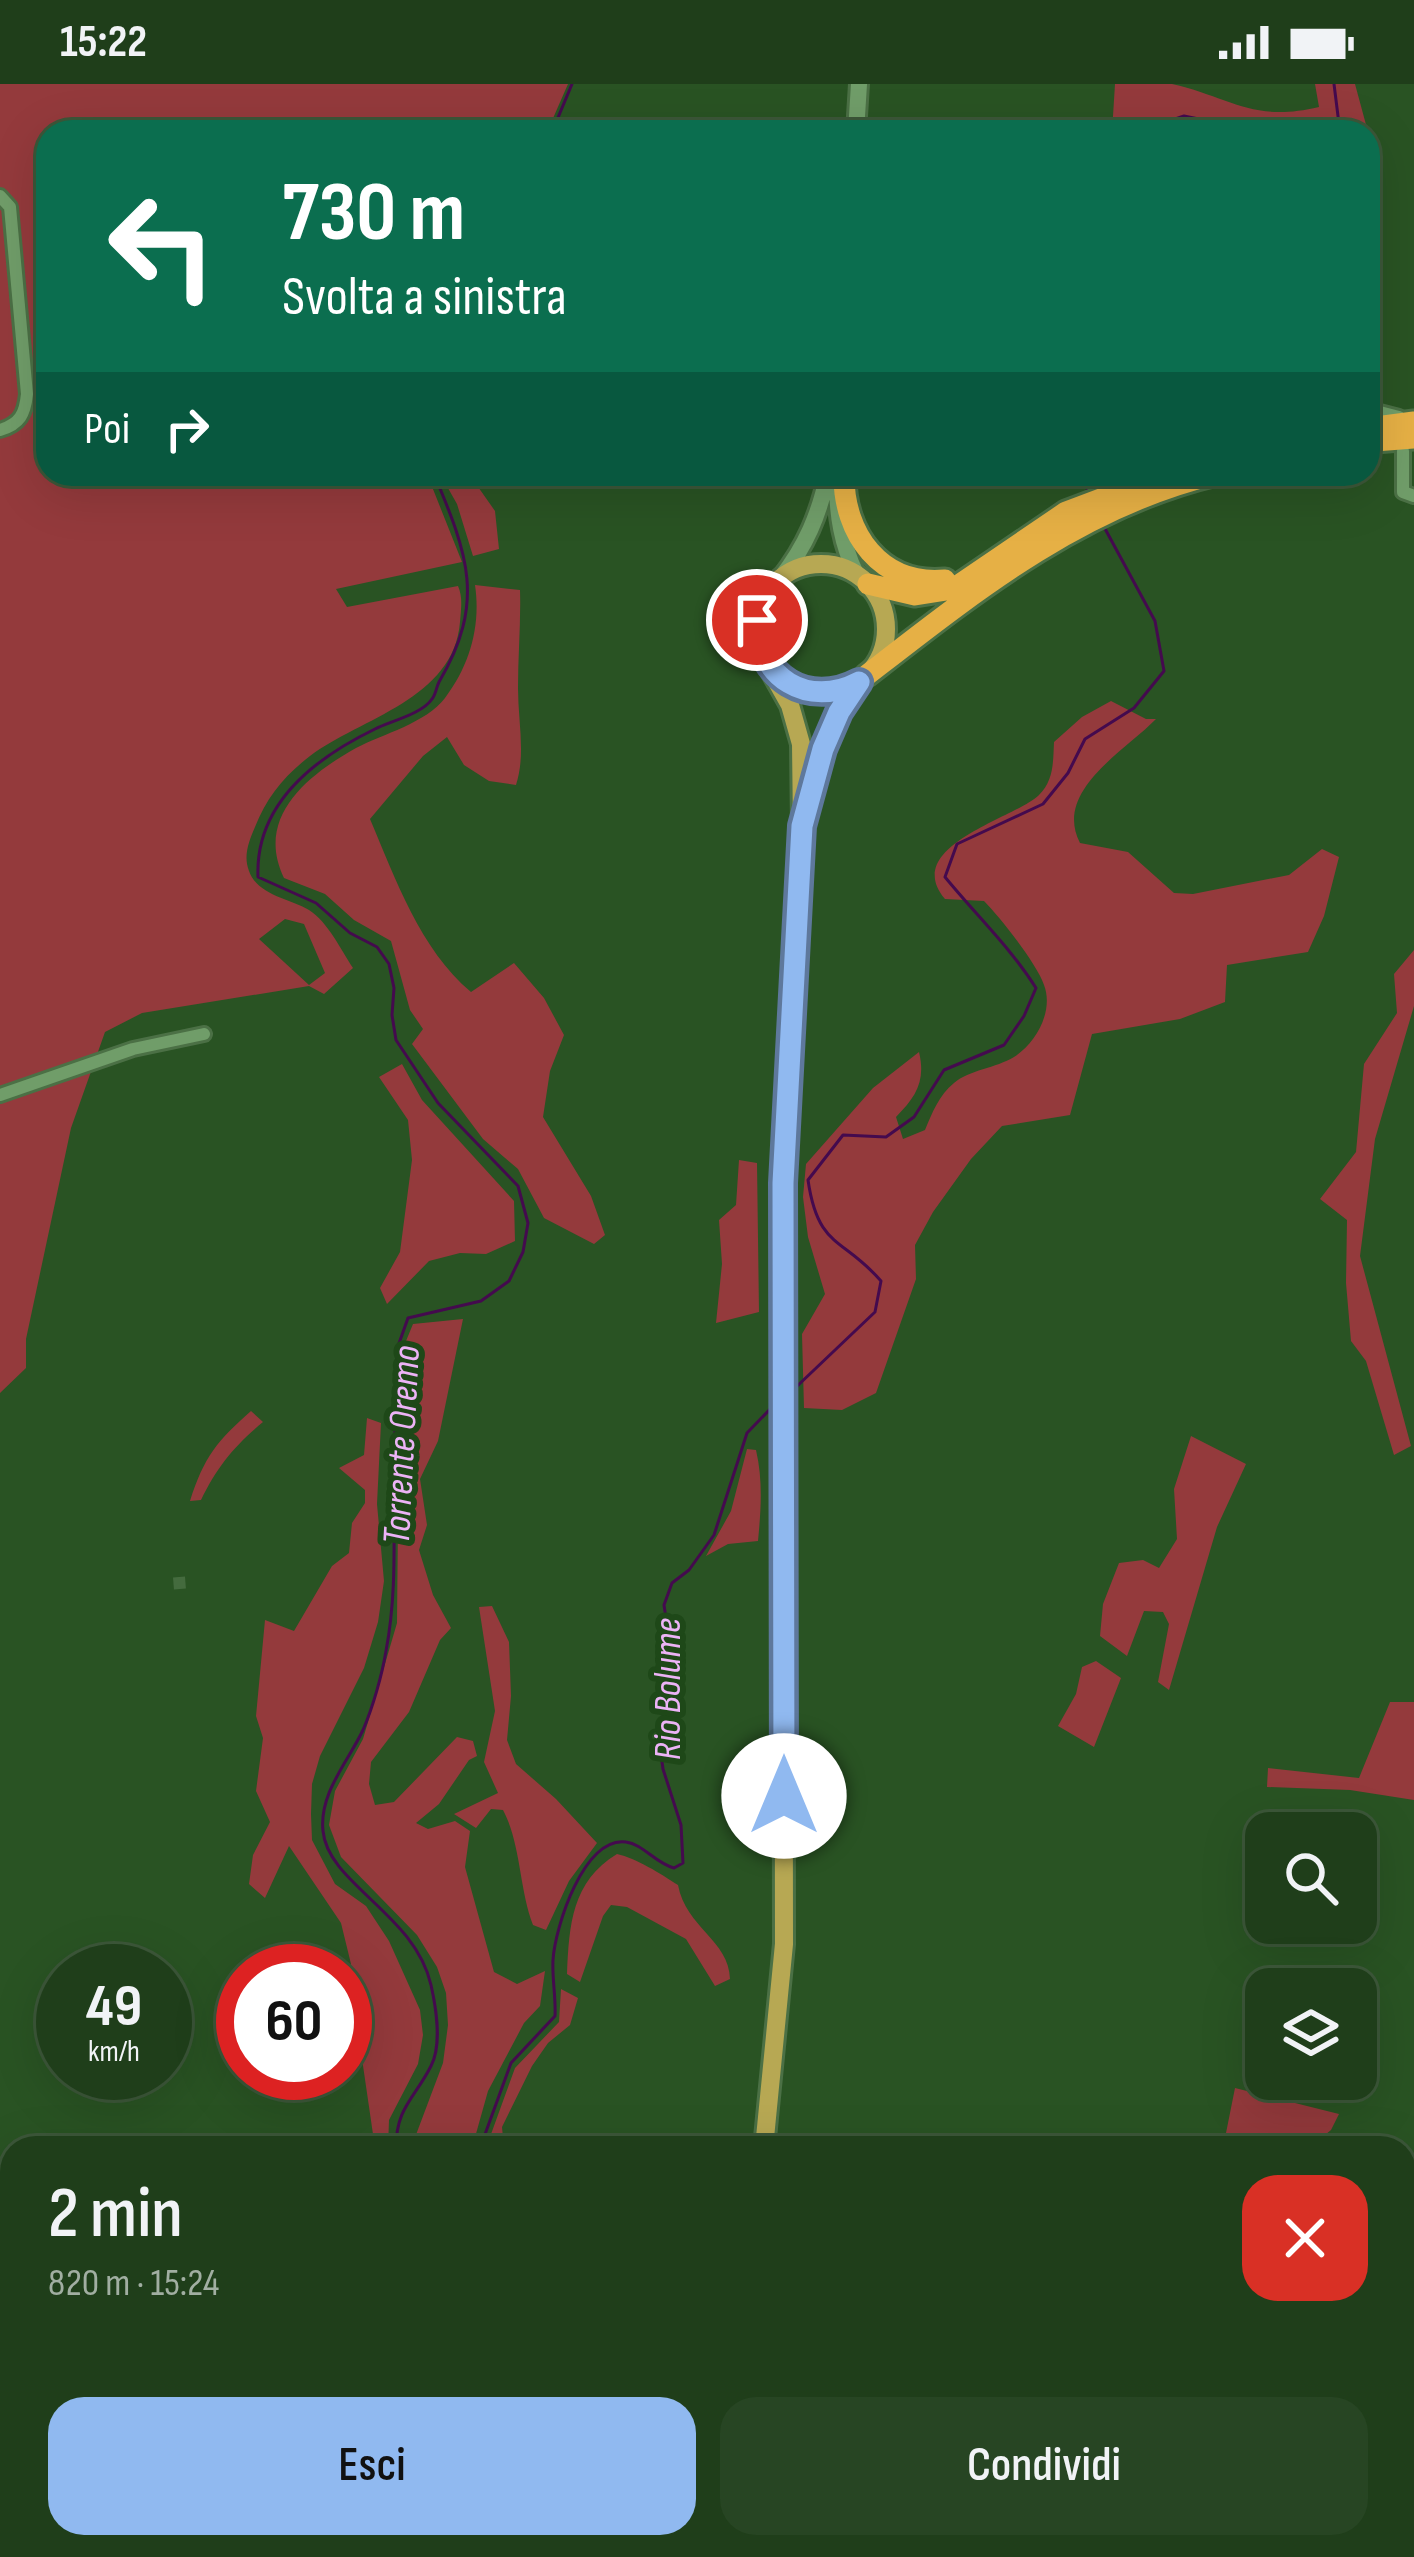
<!DOCTYPE html>
<html lang="it">
<meta charset="utf-8">
<style>
body{margin:0;font-family:"Sofia Sans Condensed",sans-serif;background:#274523;color:#f1f3f6;height:100vh;display:flex;flex-direction:column;font-size:45px;white-space:nowrap}
*{box-sizing:border-box;margin:0}
p{font-size:39px;color:#a1aea2}
.icon{flex:none;width:66px;height:66px;fill:none;stroke:currentColor;stroke-width:2;stroke-linecap:round;stroke-linejoin:round}
.map{position:relative;flex:1;overflow:hidden}
.sheet{position:absolute;left:0px;top:2052px;width:1416px;height:423px;display:flex;flex-direction:column;background:#1f3e1a;border-radius:36px 36px 0 0;box-shadow:0 12px 48px #0002,0 0 0 3px #3c5739}
.sheet>*{flex:none}
.hud{position:absolute;left:36px;top:36px;width:1344px;height:366px;border-radius:36px;box-shadow:0 12px 48px #0002,0 0 0 3px #3c5739;background:#0b6e4f;color:#fff;overflow:hidden}
.fabs{position:absolute;left:1245px;top:1728px;display:grid;gap:24px}
.fabs a{display:grid;place-items:center;width:132px;height:132px;border-radius:24px;background:#1f3e1a;box-shadow:0 12px 48px #0002,0 0 0 3px #3c5739;font-size:60px}
.speed{position:absolute;left:36px;top:1860px;display:flex;gap:24px;font-size:60px;font-weight:700;text-align:center}
.speed>*{display:grid;place-content:center;width:156px;height:156px;border-radius:50%;background:#1f3e1a;box-shadow:0 12px 48px #0002,0 0 0 3px #3c5739;line-height:1}
.speed small{font-size:30px;font-weight:400}
.speed .limit{border:18px solid #d22;background:#fff;color:#111}
.pin{position:absolute;display:grid;place-items:center;width:102px;height:102px;color:#fff;margin:-51px;border:6px solid #fff;border-radius:50%;box-shadow:0 3px 12px #0007}
.me{position:absolute;width:132px;margin:-66px;rotate:0deg;stroke-linejoin:round;filter:drop-shadow(0 0 9px #0008)}
.turn{display:flex;align-items:center;gap:42px;height:252px;padding:0 48px;font-size:54px}
.turn .icon{width:156px;height:156px;stroke-width:2.5}
.turn b{display:block;font-size:84px;line-height:102px}
.then{display:flex;align-items:center;height:114px;padding:0 48px;background:#0003;gap:24px;font-size:45px}
.round{display:grid;place-items:center;flex:none;width:126px;height:126px;border-radius:36px;background:#274523}
.headline{display:flex;align-items:center;justify-content:space-between;height:204px;padding:0 48px}
h1{font-size:72px;font-weight:600;line-height:90px}
.primary-button{display:flex;gap:24px;margin-top:auto;padding:24px 48px}
.primary-button a{flex:1;height:138px;border-radius:36px;background:#90b9f0;color:#111;font-size:48px;font-weight:600;line-height:138px;text-align:center}
.primary-button a+a{background:#274523;color:#f1f3f6}
.status{display:flex;justify-content:space-between;align-items:center;height:84px;padding:0 60px;background:#1f3e1a;direction:ltr}
.status svg{height:33px;fill:currentColor}
.map>svg:first-child{display:block}
.green{fill:#943a3c;fill-rule:evenodd}
.lines{fill:none;stroke-linecap:round;stroke-linejoin:round}
.stream{stroke:#440a4e;stroke-width:3}
.street-tunnel{stroke:#446b3e;stroke-width:12;stroke-dasharray:12 6;stroke-linecap:butt}
.street-casing{stroke:#4b7045;stroke-width:18}
.secondary-casing{stroke:#4b7045;stroke-width:22}
.primary-casing{stroke:#4b7045;stroke-width:24}
.highway-casing{stroke:#4b7045;stroke-width:27}
.street{stroke:#709d69;stroke-width:12}
.secondary{stroke:#709d69;stroke-width:16}
.primary{stroke:#b7a853;stroke-width:18}
.highway{stroke:#e6b045;stroke-width:21}
.route-casing{stroke:#5e789c;stroke-width:30}
.route{stroke:#90b9f0;stroke-width:21}
.labels{text-anchor:middle;stroke-width:12;stroke-linejoin:round;paint-order:stroke}
.water-label{font-size:39px;font-style:italic;fill:#ecb3f6;stroke:#1e4818}
</style>
<div class="status"><b>15:22</b><svg viewBox="0 0 49 12"><path d="M0 12V9h3v3zM5 12V6h3v6zM10 12V3h3v9zM15 12V0h3v12zM26 1h20v11H26zM47 4h2v5h-2z"/></svg></div>
<div class="map">
<svg width="1414" height="2473" viewBox="0 0 1414 2473">
<rect width="100%" height="100%" fill="#295323"/>
<!-- green -->
<path class="green" d="M0,0H568L547,48H48V390H427L462,478L336,505L347,523L458,502C463,513 461,525 460,538C454,615 361,634 310,672C284,692 267,713 255,743C249,757 243,772 249,787C257,811 290,815 309,826C328,838 341,866 353,884L324,910L309,902L142,929L105,948L71,1044L26,1255V1284L0,1309ZM285,835L304,840L325,889L309,901L259,855Z
M1115,0C1133,0 1155,0 1172,0C1230,13 1252,39 1319,23L1315,0H1355L1368,48H1112Z
M440,390H469L495,427L499,465L473,472L457,420Z
M475,501L520,506C521,539 518,571 518,604C518,638 526,670 516,701L489,697L464,681L447,653L423,672L370,735C396,796 420,865 471,908L514,879L544,914L564,951L550,987L543,1033L591,1112L605,1151L594,1160L544,1134L518,1085L483,1055L412,960L423,945L410,926L391,857L354,836L325,810L284,794C255,734 306,692 356,664C383,650 426,639 445,614C470,581 481,542 475,501Z
M1111,617L1146,635H1156C1125,667 1053,707 1080,759L1128,768L1174,809L1193,810L1289,791L1322,765L1339,773L1324,832L1308,868L1227,881L1225,918L1180,935L1092,950L1070,1031L1002,1042L971,1075L933,1128L915,1161L916,1195L876,1309L842,1326L804,1324L802,1250L825,1210L808,1153L803,1113L806,1080L873,1004L919,968C926,997 916,1013 896,1033L903,1055L925,1046C932,1029 939,1011 954,999C969,986 996,984 1014,973C1036,959 1054,927 1044,901C1037,880 1000,833 984,817L945,815C900,762 1016,734 1039,711C1054,696 1053,678 1054,658L1082,633Z
M1414,866V922L1375,1055L1360,1172L1411,1362L1394,1371L1366,1277L1351,1257L1346,1199L1347,1136L1320,1115L1356,1068L1364,980L1397,929L1394,890Z
M402,980L422,1016L514,1117L515,1157L486,1170L460,1169L429,1177L387,1220L380,1204L400,1168L412,1076L408,1036L379,993Z
M739,1076L757,1079L759,1228L716,1239L722,1180L719,1136L736,1121Z
M463,1235L438,1357L420,1395L427,1441L419,1466L433,1511L451,1544L440,1556L409,1628L371,1678L369,1700L375,1721L394,1718L457,1653L473,1657L477,1672L469,1676L439,1720L416,1739L428,1745L455,1737L470,1747L465,1783L494,1888L517,1900L545,1887L540,1922L524,1939L488,2007L472,2064H411L443,1979L448,1941L446,1909L437,1883L417,1851L341,1773L329,1741L335,1707L363,1655L397,1539L399,1336L406,1257L413,1240Z
M251,1327L263,1338C234,1362 217,1383 201,1416L190,1417C204,1373 217,1357 251,1327Z
M367,1334L381,1339L377,1420L384,1497L378,1538L364,1584L320,1672L312,1700L311,1730L312,1756L335,1800L366,1822L389,1857L420,1926L423,1951L418,1980L389,2036L388,2064H375L360,1961L345,1945V1901L351,1880L341,1839L289,1762L265,1814L249,1800L253,1771L270,1738L256,1707L263,1654L256,1632L265,1536L294,1547L332,1482L349,1469L352,1439L365,1419V1406L339,1384L364,1371Z
M1191,1352L1246,1380L1217,1443L1169,1606L1158,1598L1169,1540L1163,1528L1144,1527L1127,1572L1100,1552L1103,1520L1119,1479L1143,1476L1159,1484L1177,1455L1174,1405Z
M747,1365L756,1366C763,1396 761,1426 758,1457L728,1460L706,1472L731,1427Z
M492,1522L509,1558L511,1612L507,1656L516,1680L556,1715L597,1759L569,1797L546,1846L533,1841C519,1804 521,1760 503,1726L491,1725L476,1744L454,1730L498,1709L484,1678L495,1627L479,1523Z
M1096,1577L1121,1594L1094,1663L1058,1642L1076,1610L1082,1583Z
M1390,1618H1414V1716L1350,1706L1267,1703L1268,1684L1359,1694Z
M617,1770C636,1774 661,1790 678,1801C686,1844 729,1856 730,1895L715,1902L686,1855L627,1823L611,1821L603,1832L580,1898L567,1890C569,1841 572,1797 617,1770Z
M561,1905L578,1914L570,1941L548,1959L532,1982L502,2043L504,2064H486L515,1984L559,1938Z
M1235,2004L1339,2030L1331,2046L1309,2064H1223Z
M198,2463H397L389,2473H192Z"/>
<g class="lines">
<!-- stream -->
<path class="stream" d="M552,48L572,0
M1150,48L1152,43L1184,32L1262,48
M1327,48L1339,40L1334,0
M1082,390L1089,410
M793,1306L875,1228L881,1197C843,1153 818,1165 808,1096L843,1051L886,1053L914,1033L944,986L1004,961L1024,932L1036,904C1010,863 976,831 945,793L957,760L1043,720L1068,689L1085,655L1134,624L1164,587L1155,537L1103,441
M396,2064C396,2023 415,2014 431,1982C442,1961 436,1923 431,1901C415,1830 328,1800 323,1747C319,1709 348,1678 363,1646C373,1623 382,1591 386,1567C396,1515 394,1464 394,1412C394,1363 396,1314 397,1265L408,1234L481,1217L509,1197L523,1168L528,1139L518,1102L438,1019L396,956L392,931L394,904L389,880L377,863L350,849L316,819L258,793C255,720 315,674 375,645C391,637 422,630 432,615C436,610 436,604 439,598C486,518 468,471 434,390
M480,2064L511,1979L555,1932C556,1913 552,1895 553,1876C555,1843 584,1752 626,1758C643,1760 655,1779 674,1784L683,1779L681,1741L663,1685L659,1655L673,1579L664,1521L672,1499L689,1486L714,1451L747,1349L776,1319
M401,2473L409,2463"/>
<!-- street-tunnel -->
<path class="street-tunnel" d="M179,1493L180,1506"/>
<defs>
<path id="street" d="M0,112L10,123L27,310C25,330 20,340 0,346
M1372,326L1399,333
M1403,367V408L1414,412
M0,1011L133,965L204,950"/>
<path id="secondary" d="M856,48L859,0
M837,398C837,432 842,460 856,490
M780,495C806,462 819,431 828,390
M1404,2105L1414,2094
M843,2473L865,2463"/>
<path id="primary" d="M756 545a65 65 0 1 1 130 0a65 65 0 1 1-130 0Z
M808,720C820,675 833,637 859,598
M764,2064L784,1860L783,1099L802,742L801,660L790,621L768,582
M691,2463L710,2465L731,2473
M655,2473L686,2463"/>
<path id="highway" d="M1368,344L1414,338
M1375,357L1414,354
M844,390C843,450 881,502 945,496
M868,500L915,511L953,505L1066,428L1167,390
M867,591C974,508 1081,422 1216,390"/>
</defs>
<!-- street casing -->
<use href="#street" class="street-casing"/>
<!-- secondary casing -->
<use href="#secondary" class="secondary-casing"/>
<!-- primary casing -->
<use href="#primary" class="primary-casing"/>
<!-- highway casing -->
<use href="#highway" class="highway-casing"/>
<!-- street -->
<use href="#street" class="street"/>
<!-- secondary -->
<use href="#secondary" class="secondary"/>
<!-- primary -->
<use href="#primary" class="primary"/>
<!-- highway -->
<use href="#highway" class="highway"/>
</g>
<g class="lines">
<defs>
<path id="route" d="M757,536C757,594 808,625 859,598L839,628L823,665L802,742L783,1099L784,1712"/>
</defs>
<!-- route casing -->
<use href="#route" class="route-casing"/>
<!-- route -->
<use href="#route" class="route"/>
</g>
<g class="labels">
<!-- water labels -->
<g class="water-label">
<text transform="translate(400 1361) rotate(-87)" y="14">Torrente Oremo</text>
<text transform="translate(666 1605) rotate(-90)" y="14">Rio Bolume</text>
</g>
</g>
</svg>
<div class="fabs">
<a><svg class="icon" aria-label="search" viewBox="0 0 24 24"><circle cx="10" cy="10" r="6"/><path d="M15 15l6 6"/></svg></a>
<a><svg class="icon" aria-label="layers" viewBox="0 0 24 24"><path d="M12 4l9 5-9 5-9-5zM3 14l9 5 9-5"/></svg></a>
</div>
<div class="speed"><div>49<small>km/h</small></div><div class="limit">60</div></div>
<div class="pin" style="left:757px;top:536px;background:#d93025"><svg class="icon" aria-label="arrive" viewBox="0 0 24 24"><path d="M6 21V4h12l-3 4 3 4H6"/></svg></div>
<svg class="me" style="left:784px;top:1712px" viewBox="-20 -20 40 40"><circle r="19" fill="#fff"/><path d="M0-13L10 11 0 6-10 11z" fill="#90b9f0"/></svg>
<div class="hud">
<div class="turn"><svg class="icon" aria-label="left" viewBox="0 0 24 24"><path d="M17 20v-9H6M10 6l-5 5 5 5"/></svg><div><b>730 m</b>Svolta a sinistra</div></div>
<div class="then">Poi<svg class="icon" aria-label="right" viewBox="0 0 24 24"><path d="M7 20v-9h11M14 6l5 5-5 5"/></svg></div>
</div>
<section class="sheet">
<div class="headline"><div><h1>2 min</h1><p>820 m · 15:24</p></div><a class="round" style="background:#d93025;color:#fff"><svg class="icon" aria-label="close" viewBox="0 0 24 24"><path d="M6 6l12 12M18 6L6 18"/></svg></a></div>
<div class="primary-button"><a>Esci</a><a>Condividi</a></div>
</section>
</div>
